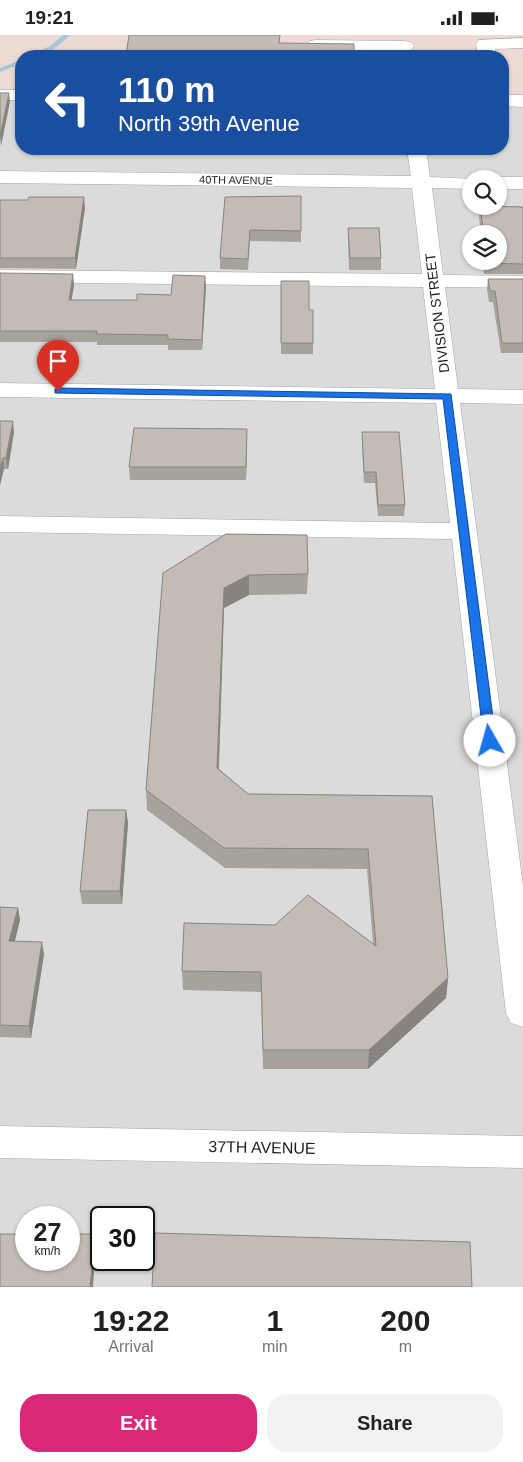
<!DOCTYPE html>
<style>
body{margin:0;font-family:Helvetica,sans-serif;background:#f2f2f2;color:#202124;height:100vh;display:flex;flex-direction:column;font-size:19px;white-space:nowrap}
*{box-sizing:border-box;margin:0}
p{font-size:16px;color:#757577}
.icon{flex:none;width:28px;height:28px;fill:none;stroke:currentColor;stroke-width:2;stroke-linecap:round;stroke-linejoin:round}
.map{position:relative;height:1252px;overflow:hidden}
.side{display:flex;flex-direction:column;background:#fff;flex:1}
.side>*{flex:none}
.banner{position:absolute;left:15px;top:15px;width:494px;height:105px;border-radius:20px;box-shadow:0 1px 4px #0004;background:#1a4fa0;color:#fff;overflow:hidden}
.controls{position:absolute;left:462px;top:135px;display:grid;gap:10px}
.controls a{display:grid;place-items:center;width:45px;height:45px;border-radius:50%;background:#fff;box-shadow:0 1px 4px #0004;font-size:25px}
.speed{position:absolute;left:15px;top:1171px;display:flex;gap:10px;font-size:25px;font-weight:700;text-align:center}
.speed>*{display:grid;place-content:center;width:65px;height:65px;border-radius:50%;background:#fff;box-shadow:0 1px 4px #0004;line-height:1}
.speed small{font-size:12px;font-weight:400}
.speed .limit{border:2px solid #111;border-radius:8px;background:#fff;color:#111}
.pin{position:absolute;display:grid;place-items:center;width:42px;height:42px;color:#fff;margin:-51px -21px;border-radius:50% 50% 50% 0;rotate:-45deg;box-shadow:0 0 5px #0007}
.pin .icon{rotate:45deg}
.me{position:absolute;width:55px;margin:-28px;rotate:353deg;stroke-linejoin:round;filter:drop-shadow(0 0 4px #0008)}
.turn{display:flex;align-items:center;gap:18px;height:105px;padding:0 20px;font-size:22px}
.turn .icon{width:65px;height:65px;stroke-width:2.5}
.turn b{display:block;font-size:35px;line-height:42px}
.eta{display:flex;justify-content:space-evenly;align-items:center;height:85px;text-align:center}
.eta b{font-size:30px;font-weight:700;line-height:35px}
.primary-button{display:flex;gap:10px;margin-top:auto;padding:10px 20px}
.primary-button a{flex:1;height:58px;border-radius:20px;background:#db2777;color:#fff;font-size:20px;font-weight:700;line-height:58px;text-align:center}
.primary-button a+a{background:#f2f2f2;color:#202124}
.status{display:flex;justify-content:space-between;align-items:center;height:35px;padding:0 25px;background:#fff;direction:ltr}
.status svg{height:14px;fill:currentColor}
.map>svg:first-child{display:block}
.residential{fill:#dcdbdb;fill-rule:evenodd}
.commercial{fill:#eedad5}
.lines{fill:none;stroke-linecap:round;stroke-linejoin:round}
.stream{fill:#a8c7da;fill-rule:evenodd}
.minor-casing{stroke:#a5a5a5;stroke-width:1}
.minor{fill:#fff;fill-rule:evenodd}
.wall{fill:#a8a29c}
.shaded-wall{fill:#88847f}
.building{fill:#c3bcb5;stroke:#88847f}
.route{fill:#1a73e8;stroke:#114b97}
.labels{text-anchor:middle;stroke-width:4;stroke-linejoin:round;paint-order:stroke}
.far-street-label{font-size:11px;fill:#1e1e1e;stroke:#fff}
.street-label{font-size:14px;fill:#1e1e1e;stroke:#fff}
.near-street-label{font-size:16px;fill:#1e1e1e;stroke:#fff}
</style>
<div class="status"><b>19:21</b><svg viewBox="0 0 49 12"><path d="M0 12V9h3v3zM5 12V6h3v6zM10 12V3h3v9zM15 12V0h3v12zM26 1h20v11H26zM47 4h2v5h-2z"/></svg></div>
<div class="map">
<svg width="523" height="1252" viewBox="0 0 523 1252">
<rect width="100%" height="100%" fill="#efede5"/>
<!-- residential -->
<path class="residential" d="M0,60H21V114H502L503,65L523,66V1252H0ZM471,144H499V171H471ZM471,199H499V226H471ZM26,1182H69V1225H26ZM101,1182H144V1225H101Z"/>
<!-- commercial -->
<path class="commercial" d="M0,0H523V66L503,65L502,21H21V60H0Z"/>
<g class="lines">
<!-- stream -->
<path class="stream" d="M63,0H70C60,10 45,22 31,21L50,11Z
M21,25V29L0,37V33Z"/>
<defs>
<path id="minor" d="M523,3V13L495,14L496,21H478L476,9L479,5Z
M316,5L405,6L411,7L414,11L411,15L405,16L310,14L307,10L310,6Z
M0,55H21V65H0Z
M502,60H523V72L502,71Z
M407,114H426L430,142L478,144H471V154L432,153L443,240L523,241V253L445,252L458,354L523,355V369L460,368L523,851V992L511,988L506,978L452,504L0,497V481L450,488L436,368L0,362V348L435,354L423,252L0,247V235L422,239L412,153L0,148V136L411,141Z
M499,142H523V154H499V144H492Z
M0,1091L523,1101V1133L0,1123Z"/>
</defs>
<!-- minor casing -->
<use href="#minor" class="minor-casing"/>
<!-- minor -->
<use href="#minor" class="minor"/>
</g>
<!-- wall -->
<path class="wall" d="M67,114H95L94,117H67Z
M164,114H191V116H164Z
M263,114H379V117H263Z
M301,161V207L250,206L248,235L220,234V223L225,162Z
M0,165L85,173L76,234L0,233Z
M480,171L523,172V239H484L482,226H499V199H481L479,182Z
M348,193L381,223V235H349L348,205Z
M0,238L74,250L71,265H137L171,260L206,251L202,315H168V310H97V307H0Z
M488,244H523V318H501L493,267H489L487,254Z
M281,246L309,275L313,308V319H281Z
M0,386L14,397L8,434H4L0,450Z
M362,397L405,470L404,481H378L375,448H364L362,408Z
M247,406L246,445H130L129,432Z
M163,538L308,539L307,559L249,560L224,573L219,734L248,759L432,761L448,943L446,963L368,1034H263L261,957L183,955L182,936L373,908L367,834L225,833L147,775L146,755Z
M126,775L128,788L122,869H82L80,856Z
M0,872L18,873L20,885L14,907L44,919L31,1003L0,1002Z"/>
<!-- shaded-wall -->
<path class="shaded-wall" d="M9,58L10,67L1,111L0,101Z
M84,162L85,173L76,234L75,223Z
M73,239L74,250L70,275L69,265Z
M205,241L206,251L202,315V305Z
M13,386L14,397L8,434L6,423Z
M247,394V406L246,445V432Z
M3,423L4,434L0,450V434Z
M249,540V560L224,573L218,753L217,733L224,553Z
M126,775L128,788L122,869L120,856Z
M18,873L20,885L12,918L9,906Z
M42,907L44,919L31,1003L29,991Z
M448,943L446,963L368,1034L369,1015Z
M95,1199L96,1211L93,1252H90Z"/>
<!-- building -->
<path class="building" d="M129,0H280L279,8L354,9V21H126Z
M0,58H9L0,101Z
M301,161V196L250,195L248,224L220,223L225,162Z
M29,162H84L75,223H0V165H28Z
M480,171L523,172V229L485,228V226H499V199H484Z
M348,193H379L381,223H350Z
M0,238L73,239L69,265H137V259L171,260L173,240L205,241L202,305L168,304V300L96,299L97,296H0Z
M488,244H523V308H502L495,256H490Z
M281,246H309V275H313V308H281Z
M0,386H13L6,423H3L0,434Z
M134,393L247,394L246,432H129Z
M362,397H399L405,470H378L376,437H364Z
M226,499L307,500L308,539L249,540L224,553L217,733L248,759L432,761L448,943L369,1015H263L261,937L182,936L184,888L275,890L308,860L376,911L368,814L224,813L146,755L163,538Z
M88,775H126L120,856H80Z
M0,872L18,873L9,906L42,907L29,991L0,990Z
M155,1198L470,1207L472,1252H152Z
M0,1199H26V1225H69V1199H95L90,1252H0Z"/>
<!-- route -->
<path class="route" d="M58,353L451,359L496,706L494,710L490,711L484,706L443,364L55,358V354Z"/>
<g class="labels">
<!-- far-street labels -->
<g class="far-street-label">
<text transform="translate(236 145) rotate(1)" y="4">40TH AVENUE</text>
</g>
<!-- street labels -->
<g class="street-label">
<text transform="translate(437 278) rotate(-97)" y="5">DIVISION STREET</text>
</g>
<!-- near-street labels -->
<g class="near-street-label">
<text transform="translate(262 1112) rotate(1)" y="6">37TH AVENUE</text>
</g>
</g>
</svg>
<div class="controls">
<a><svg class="icon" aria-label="search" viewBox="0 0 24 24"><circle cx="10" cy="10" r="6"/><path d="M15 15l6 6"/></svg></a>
<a><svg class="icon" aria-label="layers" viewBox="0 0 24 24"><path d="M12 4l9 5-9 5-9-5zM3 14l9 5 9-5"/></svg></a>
</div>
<div class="speed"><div>27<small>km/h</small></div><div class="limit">30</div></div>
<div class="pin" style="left:58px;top:356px;background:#d93025"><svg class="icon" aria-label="arrive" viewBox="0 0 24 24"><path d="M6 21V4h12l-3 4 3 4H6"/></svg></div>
<svg class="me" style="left:490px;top:706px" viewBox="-20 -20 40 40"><circle r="19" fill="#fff"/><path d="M0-13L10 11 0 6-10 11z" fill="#1a73e8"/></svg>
<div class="banner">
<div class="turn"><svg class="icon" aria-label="left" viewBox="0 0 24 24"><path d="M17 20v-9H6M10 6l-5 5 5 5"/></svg><div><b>110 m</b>North 39th Avenue</div></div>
</div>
</div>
<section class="side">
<div class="eta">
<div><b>19:22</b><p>Arrival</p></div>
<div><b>1</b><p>min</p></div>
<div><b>200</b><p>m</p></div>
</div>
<div class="primary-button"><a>Exit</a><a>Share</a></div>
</section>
